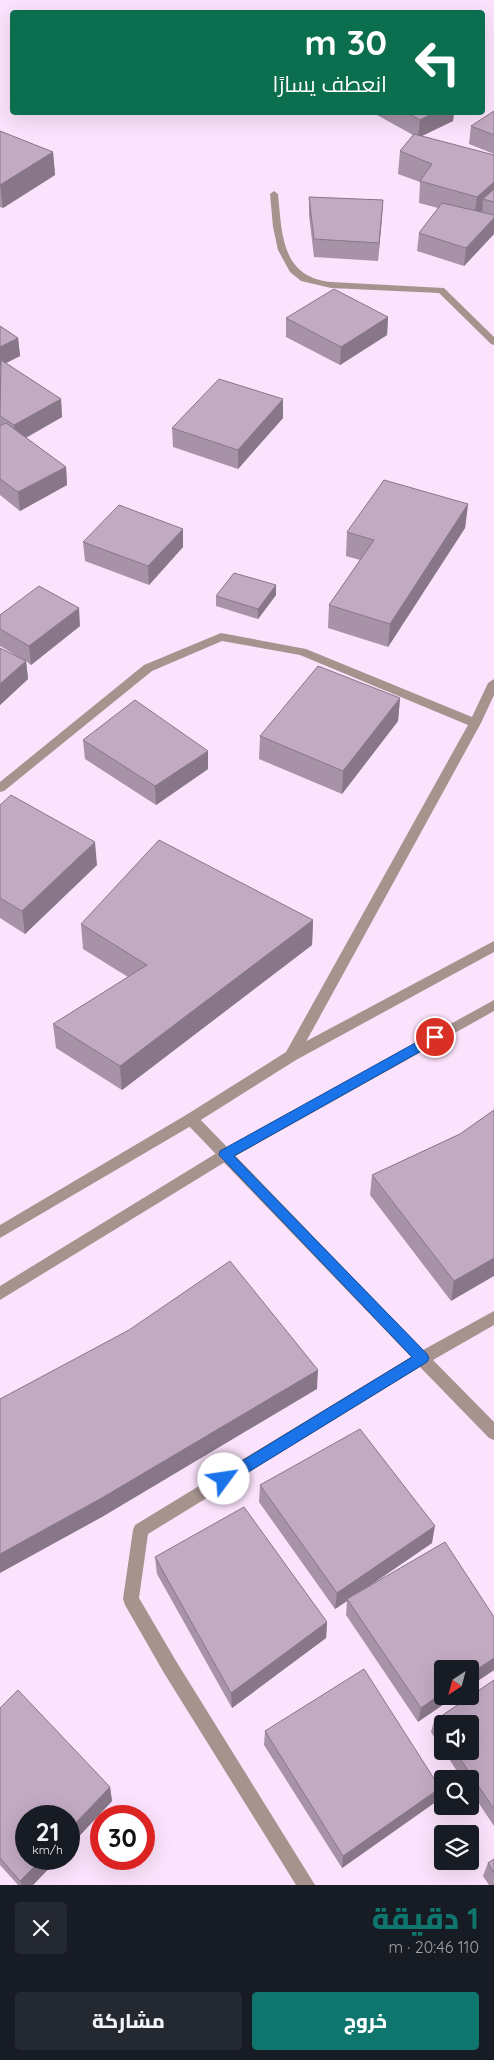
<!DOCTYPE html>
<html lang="ar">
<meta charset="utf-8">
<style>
body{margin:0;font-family:Quicksand,Cairo,sans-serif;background:#242831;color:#f1f3f6;direction:rtl;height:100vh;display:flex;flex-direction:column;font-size:19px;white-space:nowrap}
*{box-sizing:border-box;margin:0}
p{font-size:16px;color:#9ea1a6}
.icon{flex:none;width:28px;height:28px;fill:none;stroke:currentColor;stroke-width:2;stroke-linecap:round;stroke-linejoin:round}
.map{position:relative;height:1885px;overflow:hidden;direction:ltr}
.drawer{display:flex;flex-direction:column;background:#171b24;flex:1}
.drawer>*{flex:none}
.banner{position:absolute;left:10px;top:10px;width:475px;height:105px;border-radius:5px;box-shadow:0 5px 20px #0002;direction:rtl;background:#0b6e4f;color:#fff;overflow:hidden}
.needle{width:32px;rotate:216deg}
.buttons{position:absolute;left:434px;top:1660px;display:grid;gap:10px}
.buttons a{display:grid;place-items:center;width:45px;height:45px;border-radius:5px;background:#171b24;box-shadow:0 5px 20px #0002;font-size:25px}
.speed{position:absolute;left:15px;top:1805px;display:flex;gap:10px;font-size:25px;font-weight:700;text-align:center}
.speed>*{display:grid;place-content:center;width:65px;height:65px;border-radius:50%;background:#171b24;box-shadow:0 5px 20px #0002;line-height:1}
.speed small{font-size:12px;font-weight:400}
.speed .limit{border:8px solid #d22;background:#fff;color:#111}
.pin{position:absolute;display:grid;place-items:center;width:42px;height:42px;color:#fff;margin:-21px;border:2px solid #fff;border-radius:50%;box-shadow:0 1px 5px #0007}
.me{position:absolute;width:55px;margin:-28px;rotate:59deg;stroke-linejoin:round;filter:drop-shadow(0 0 4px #0008)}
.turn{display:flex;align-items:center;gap:18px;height:105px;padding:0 15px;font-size:22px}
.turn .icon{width:65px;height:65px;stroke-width:2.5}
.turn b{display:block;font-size:35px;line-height:42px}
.round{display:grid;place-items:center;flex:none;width:52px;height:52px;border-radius:5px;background:#242831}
.overview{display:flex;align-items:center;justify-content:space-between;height:85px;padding:0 15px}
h1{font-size:30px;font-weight:800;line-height:38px;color:#0f766e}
.button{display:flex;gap:10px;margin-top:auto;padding:10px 15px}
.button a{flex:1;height:58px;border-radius:5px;background:#0f766e;color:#fff;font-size:20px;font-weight:800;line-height:58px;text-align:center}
.button a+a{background:#242831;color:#f1f3f6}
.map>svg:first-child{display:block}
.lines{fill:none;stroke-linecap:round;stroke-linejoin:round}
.minor{fill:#a6938e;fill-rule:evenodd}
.tertiary{fill:#a6938e;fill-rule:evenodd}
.wall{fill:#a792a8}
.shaded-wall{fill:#878}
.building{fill:#c2aac3;stroke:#878}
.route{fill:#1a73e8;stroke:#114b97}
</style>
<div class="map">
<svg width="494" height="1885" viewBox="0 0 494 1885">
<rect width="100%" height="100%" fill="#fce3fd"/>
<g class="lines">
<!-- minor -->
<path class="minor" d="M274,191L278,194C282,234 281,277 331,282L444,288L494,337V345L491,344L439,293L331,288L301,281L290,272L278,250L273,227L270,194Z
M221,633L306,649L472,717L488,683L494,679V695L481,723L296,1060L291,1061L286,1060L284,1056L286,1052L468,725L300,655L222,641L152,671L4,791L0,792V782L144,665Z
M191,1113L196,1115L423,1350L494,1311V1325L433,1360L494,1422V1440L489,1438L420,1367L148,1534L139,1598L176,1661L315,1885H296L164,1673L125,1605L123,1599L133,1530L135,1525L411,1357L186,1123L184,1119L186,1115Z"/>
<!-- tertiary -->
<path class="tertiary" d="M494,941V952L296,1060L196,1123L0,1238V1225L186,1115L286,1052Z
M494,1000V1011L230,1159L0,1300V1286L220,1151Z"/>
</g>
<!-- wall -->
<path class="wall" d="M494,111V154L469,144L471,126Z
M377,112H454L453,121L421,136L494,155V234L464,266L417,251L419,233L438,208L419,203L420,182L398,174L400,151L413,135L377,115Z
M0,131L53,152L55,175L3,208L0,207Z
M309,197L383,200L378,261L314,257L309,215Z
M388,317L387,335L340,365L286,337V318Z
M0,326L18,338L20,356L6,363L61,399L62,417L26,438L66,467L67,485L20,511L0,495Z
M283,418L238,469L173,447L172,428Z
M468,504L465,528L388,647L328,628L329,605L360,560L346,556L347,532Z
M83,542L183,547L149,585L85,561Z
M276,585V595L258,619L216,606V596Z
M0,615L80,626L31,665L26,661L28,679L0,705V648L22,659L0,646Z
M400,698L398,721L342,794L259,759L260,736Z
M83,740L208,769L156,805L85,759Z
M0,805L97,865L25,934L0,918Z
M313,920L312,945L122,1090L56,1048L53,1024L128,977L83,949L81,924Z
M494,1110L451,1301L370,1195L372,1175L460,1134Z
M260,1485L432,1543L364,1590L494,1670L470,1686V1669L418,1722L346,1615L347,1601L335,1609L259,1502Z
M155,1557L327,1622L326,1638L232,1708L157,1574Z
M494,1680V1826L470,1790V1779H462L444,1751H470L442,1724V1749L431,1732L434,1721Z
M0,1708L110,1787L112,1801L69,1847V1816L26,1859H58L33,1885H18L0,1865Z
M265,1731L437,1801L342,1868L264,1745Z
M494,1859V1885H489L483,1876L488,1863Z"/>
<!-- shaded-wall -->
<path class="shaded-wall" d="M435,112H454L453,121L418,138L420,120Z
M53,152L55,175L3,208L0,185Z
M494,182V202L483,199L482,213L474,219L477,197Z
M383,200L382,218L378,261L379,243Z
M494,218V234L464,266L466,248Z
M388,317L387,335L340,365L341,347Z
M18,338L20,356L0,366V347Z
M61,399L62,417L16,443L14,425Z
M283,399V418L238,469V450Z
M66,467L67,485L20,511L18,492Z
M468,504L465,528L388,647L390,624Z
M183,529V547L149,585L148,566Z
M276,585V595L258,619V609Z
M79,608L80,626L31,665L29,646Z
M26,661L28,679L0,705V684Z
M400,698L398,721L342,794L343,771Z
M208,751V769L156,805L155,786Z
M95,842L97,865L25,934L22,911Z
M313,920L312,945L122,1090L120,1066Z
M494,1258V1276L451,1301L454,1281Z
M318,1370L317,1389L102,1517L0,1573V1554Z
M435,1526L432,1543L348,1600L347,1599V1601L335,1609L337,1593Z
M327,1622L326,1638L232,1708L231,1693Z
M494,1658V1670L470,1686V1674Z
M442,1693V1696H456L418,1722L421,1708Z
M110,1787L112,1801L69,1847V1830Z
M440,1788L437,1801L342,1868L343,1856Z
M42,1859H58L33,1885H22L20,1881Z"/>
<!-- building -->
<path class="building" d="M494,111V135L471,126Z
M406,112H435L420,120Z
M0,131L53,152L0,185Z
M414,134L494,155V182L477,197L420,181L432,164L400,151Z
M494,189V202L483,199Z
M309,197L383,200L379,243L314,239Z
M442,203L494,215V218L466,248L419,233Z
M334,289L388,317L341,347L286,318Z
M0,326L18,338L0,347Z
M1,360L61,399L14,425L0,416Z
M219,379L283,399L238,450L172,428Z
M6,423L66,467L18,492L0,479V426Z
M384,480L468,504L390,624L329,605L374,540L347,532Z
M119,505L183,529L148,566L83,542Z
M234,573L276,585L258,609L216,596Z
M39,586L79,608L29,646L0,629V615Z
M0,648L26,661L0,684Z
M318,666L400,698L343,771L260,736Z
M135,700L208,751L155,786L83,740Z
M11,795L95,842L22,911L0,898V805Z
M159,840L313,920L120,1066L53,1024L147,965L81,924Z
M494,1110V1258L454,1281L372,1175L460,1134Z
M230,1261L318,1370L100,1499L0,1554V1399L129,1330Z
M360,1429L435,1526L337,1593L260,1485Z
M244,1507L327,1622L231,1693L155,1557Z
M445,1542L494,1617V1658L470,1674V1669H442V1693L421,1708L347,1599Z
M364,1669L440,1788L343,1856L265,1731Z
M494,1680V1809L455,1751H470V1724H442V1733L434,1721Z
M18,1690L110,1787L69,1830V1816H26V1859H42L20,1881L0,1858V1708Z
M494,1859V1873L488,1863Z"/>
<!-- route -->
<path class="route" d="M435,1032L439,1034V1041L234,1156L427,1354L429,1358L427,1362L229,1484L224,1486L219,1484L217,1479L219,1475L412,1357L219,1155L220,1151Z"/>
</svg>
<div class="buttons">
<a><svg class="needle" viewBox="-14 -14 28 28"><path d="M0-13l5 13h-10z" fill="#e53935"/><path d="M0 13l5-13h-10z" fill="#9ea1a6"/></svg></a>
<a><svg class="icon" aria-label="sound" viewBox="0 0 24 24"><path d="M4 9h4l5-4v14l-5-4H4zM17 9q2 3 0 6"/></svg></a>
<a><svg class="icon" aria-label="search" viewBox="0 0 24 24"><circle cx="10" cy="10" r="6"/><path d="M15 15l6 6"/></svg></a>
<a><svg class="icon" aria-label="layers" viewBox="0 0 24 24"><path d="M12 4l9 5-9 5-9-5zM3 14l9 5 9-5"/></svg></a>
</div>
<div class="speed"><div>21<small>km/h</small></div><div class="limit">30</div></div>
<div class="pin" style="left:435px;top:1037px;background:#d93025"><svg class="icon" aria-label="arrive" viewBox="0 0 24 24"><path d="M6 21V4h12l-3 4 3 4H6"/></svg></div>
<svg class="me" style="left:224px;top:1479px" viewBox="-20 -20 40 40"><circle r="19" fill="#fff"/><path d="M0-13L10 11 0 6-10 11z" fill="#1a73e8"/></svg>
<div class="banner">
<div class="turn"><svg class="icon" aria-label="left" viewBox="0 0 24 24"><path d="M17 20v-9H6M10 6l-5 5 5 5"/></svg><div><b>30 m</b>انعطف يسارًا</div></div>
</div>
</div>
<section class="drawer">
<div class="overview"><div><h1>1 دقيقة</h1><p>110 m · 20:46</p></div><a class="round"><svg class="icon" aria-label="close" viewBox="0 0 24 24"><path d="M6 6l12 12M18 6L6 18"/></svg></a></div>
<div class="button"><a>خروج</a><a>مشاركة</a></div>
</section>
